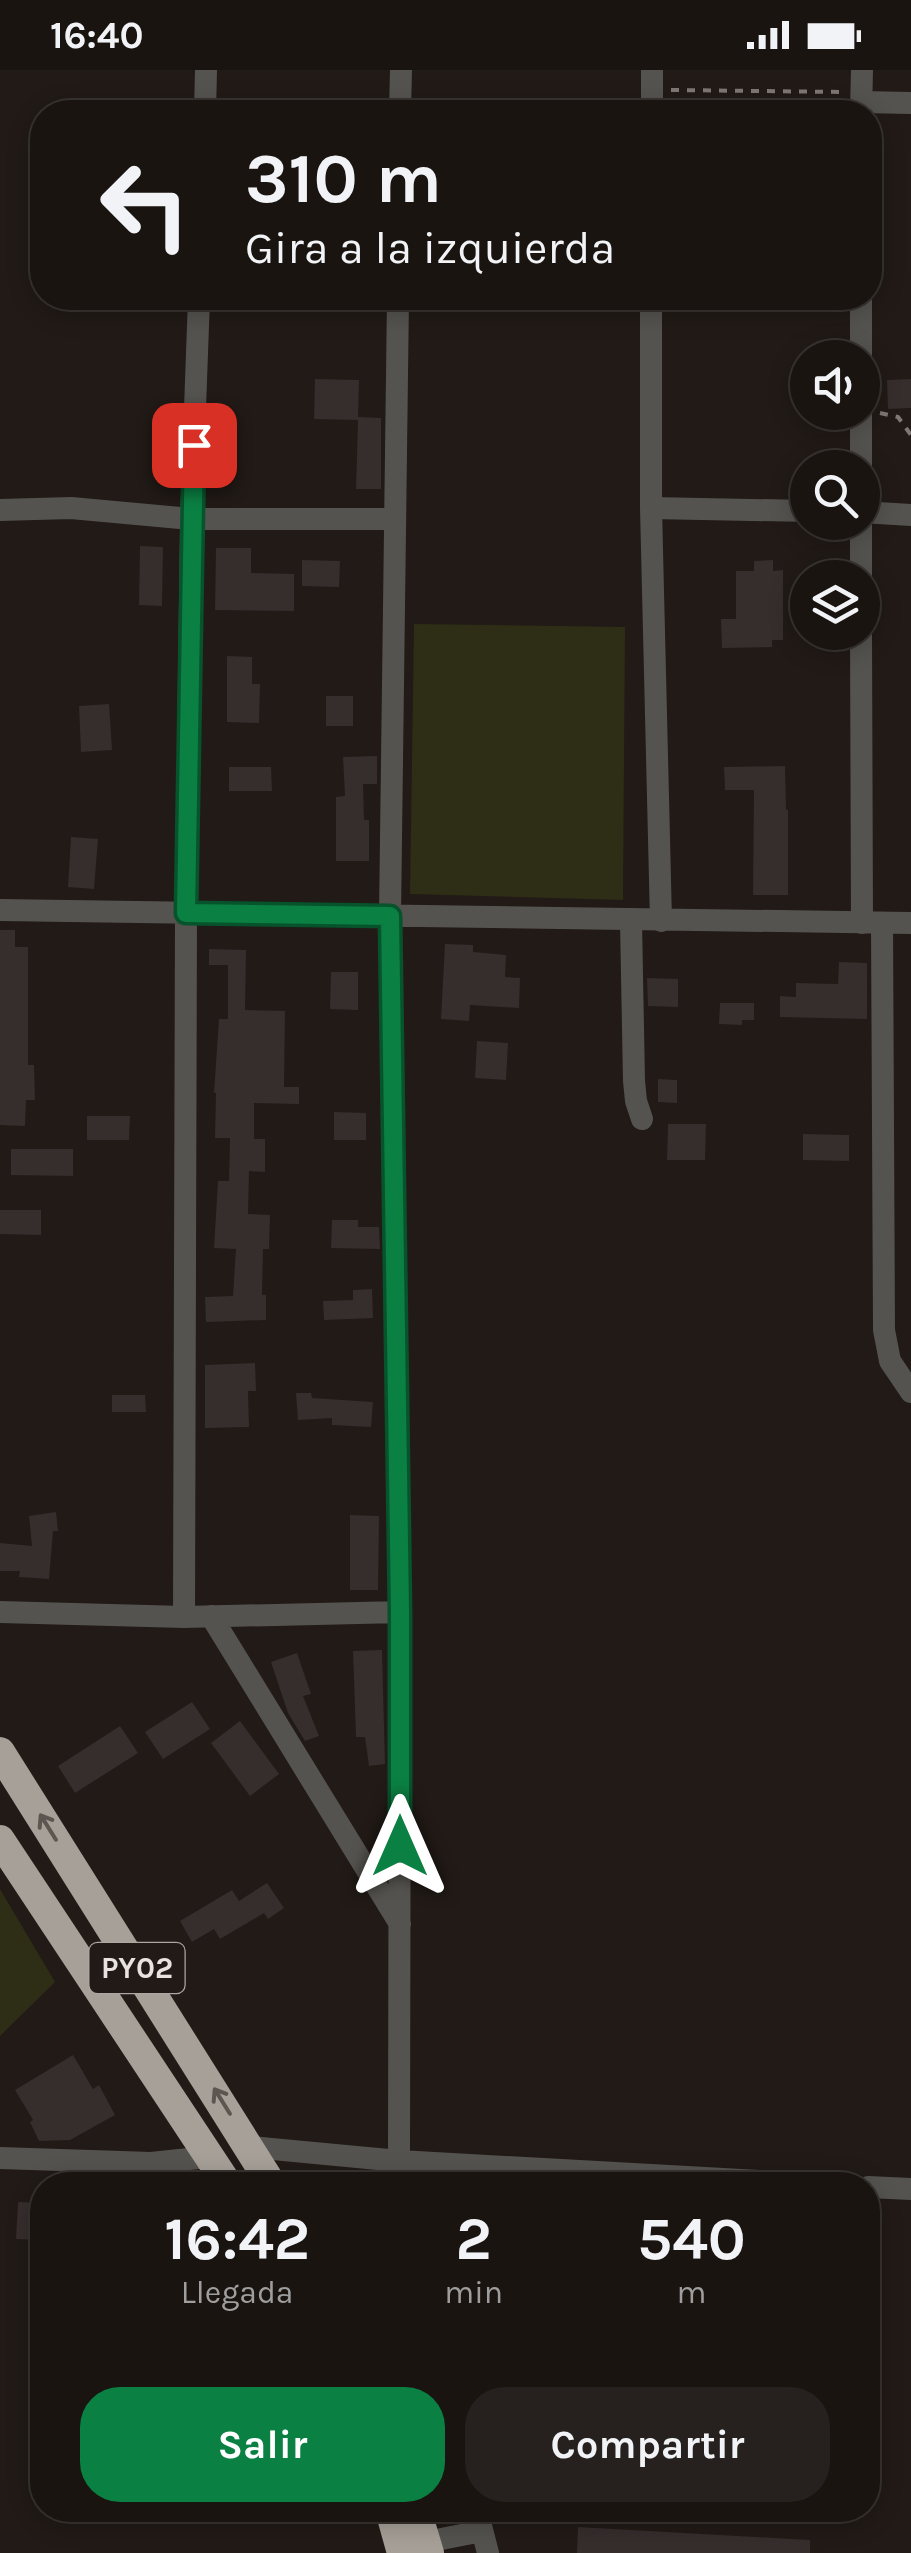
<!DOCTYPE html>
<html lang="es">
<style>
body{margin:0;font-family:Karla,sans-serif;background:#26211e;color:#f1f3f6;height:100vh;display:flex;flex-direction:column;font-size:38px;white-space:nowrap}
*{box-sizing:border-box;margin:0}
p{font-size:32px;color:#9f9e9f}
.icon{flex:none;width:55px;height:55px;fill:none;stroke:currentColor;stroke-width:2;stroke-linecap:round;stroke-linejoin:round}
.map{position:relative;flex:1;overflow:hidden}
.drawer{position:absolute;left:30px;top:2102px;width:850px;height:350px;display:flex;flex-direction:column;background:#191410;border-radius:40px;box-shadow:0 5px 25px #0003,0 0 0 2px #373330}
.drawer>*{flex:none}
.banner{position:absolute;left:30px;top:30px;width:852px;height:210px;border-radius:40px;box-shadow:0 5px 25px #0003,0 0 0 2px #373330;background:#191410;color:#f1f3f6;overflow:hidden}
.buttons{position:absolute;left:790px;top:270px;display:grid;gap:20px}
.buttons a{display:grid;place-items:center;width:90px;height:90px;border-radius:50%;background:#191410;box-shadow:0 5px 25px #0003,0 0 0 2px #373330;font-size:50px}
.pin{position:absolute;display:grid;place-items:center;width:85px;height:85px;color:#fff;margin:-42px;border-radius:20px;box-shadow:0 5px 15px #0006}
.me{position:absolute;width:110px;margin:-55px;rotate:0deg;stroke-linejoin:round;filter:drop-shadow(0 0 8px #0008)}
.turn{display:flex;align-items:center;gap:35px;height:210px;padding:0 50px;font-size:45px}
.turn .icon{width:130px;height:130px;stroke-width:2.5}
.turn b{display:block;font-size:70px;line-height:85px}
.eta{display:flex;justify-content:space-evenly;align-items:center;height:170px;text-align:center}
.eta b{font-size:60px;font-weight:700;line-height:70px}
.button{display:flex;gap:20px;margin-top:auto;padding:20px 50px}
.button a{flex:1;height:115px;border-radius:40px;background:#0b8043;color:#fff;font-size:40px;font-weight:700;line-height:115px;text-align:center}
.button a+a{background:#26211e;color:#f1f3f6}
.status{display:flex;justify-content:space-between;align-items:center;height:70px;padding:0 50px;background:#191410;direction:ltr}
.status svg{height:28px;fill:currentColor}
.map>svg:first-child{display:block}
.green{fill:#2e2d16}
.building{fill:#362d2d}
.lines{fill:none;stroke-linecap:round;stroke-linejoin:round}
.path{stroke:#7e7874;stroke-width:4;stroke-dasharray:8 8;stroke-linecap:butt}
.minor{stroke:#55534f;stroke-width:22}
.highway{stroke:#a6a098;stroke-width:30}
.oneway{stroke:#5d5650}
.route-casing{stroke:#07532c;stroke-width:25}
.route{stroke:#0b8043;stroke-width:18}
.labels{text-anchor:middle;stroke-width:10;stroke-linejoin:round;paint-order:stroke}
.shield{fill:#211a16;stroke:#aca6a3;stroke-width:2.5}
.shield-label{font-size:30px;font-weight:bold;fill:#e8e2e0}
</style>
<div class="status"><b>16:40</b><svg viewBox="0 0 49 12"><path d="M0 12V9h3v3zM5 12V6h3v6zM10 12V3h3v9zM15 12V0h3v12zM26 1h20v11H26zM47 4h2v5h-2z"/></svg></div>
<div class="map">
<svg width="911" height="2483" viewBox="0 0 911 2483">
<rect width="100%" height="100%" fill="#211a16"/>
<!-- green -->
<path class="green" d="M414,554L625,557L623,830L410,824Z
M0,1819L55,1912L0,1966Z"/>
<!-- building -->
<path class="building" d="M315,309L359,310L358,347L381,348V419H356L358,350L314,349Z
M911,309V338L888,339L887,310Z
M140,476L163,477L162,536L139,535Z
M216,478H251V503L294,504V541L215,540Z
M302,490L340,491L339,517L302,516Z
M773,490V501L783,500V570H772V577L722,578L721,549H736V501H754V491Z
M227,586L252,587V614H260L259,653L227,652Z
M326,626H353V656H326Z
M109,634L112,680L81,682L79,636Z
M377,686V714H363L364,750H369V791H336V727L345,726L343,687Z
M785,696L786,740H788V825H753L754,720H725L724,697Z
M229,697H271L272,721H229Z
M71,767L98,769L94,819L68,817Z
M0,860H15V877H28V995H34L35,1030H26L25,1056L0,1055Z
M445,874L473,875V882L506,885L505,907L520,908L519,938L470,935L469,951L441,949Z
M209,879L246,880L245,940L285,941L284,1017H299V1034L254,1033V1069H265V1102L249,1101L248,1144L270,1145L269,1179H263L262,1225H266V1250L206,1252L205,1227L233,1226L236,1179L214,1178L218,1111H229L230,1068H215L216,1023H214L219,949H228V895H209Z
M839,892L867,893V949L780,947V926L796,927V913L838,914Z
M331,902H358V940L330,939Z
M647,908L678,909V937L648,936Z
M720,933H754V950H742V955L719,954Z
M477,971L508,973L506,1010L475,1008Z
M658,1009L677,1010V1033L658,1032Z
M334,1042L366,1043V1070H334Z
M87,1046H130L129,1070H87Z
M668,1054H706L705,1090H667Z
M803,1064L849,1065V1091L803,1090Z
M11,1079H73V1106L11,1105Z
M0,1140H41V1165L0,1164Z
M332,1150H358V1157H379L380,1179L331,1178Z
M372,1219L373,1248L324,1250L323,1231L353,1230V1220Z
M255,1293L256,1321H248L249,1357L205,1358V1295Z
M296,1323H311L312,1328L373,1332L371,1357L332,1355V1348L298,1350Z
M112,1325H145L146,1342H112Z
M56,1442L58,1461H53L49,1509L19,1507L20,1501H0V1473L32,1476L29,1446Z
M350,1445L379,1446L378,1520H350Z
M382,1580L385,1694L369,1696L365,1667H356L353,1581Z
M297,1583L311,1624L303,1626L319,1666L305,1671L288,1643L271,1592Z
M192,1632L210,1659L163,1689L145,1662Z
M240,1651L279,1704L250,1726L211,1673Z
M120,1656L138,1683L75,1723L58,1696Z
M267,1813L284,1838L268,1849L264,1843L220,1869L214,1859L192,1872L180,1851L232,1820L239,1831Z
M73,1985L93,2019L99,2015L115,2045L70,2070L39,2071L30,2052L33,2050L15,2020Z
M18,2132L42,2133V2170L16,2169Z
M578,2457L810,2470V2483H577Z"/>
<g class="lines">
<!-- path -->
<path class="path" d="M671,20L842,22
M880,343L898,347L911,365"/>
<!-- minor -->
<path class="minor" d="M861,32L911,33
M205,42L206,0
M400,42L401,0
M652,42V0
M861,42L862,0
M651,228V438L661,851
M861,288V228
M861,398V342
M651,438L808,441
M0,440L71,438L191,449L199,228
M862,442L911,445
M861,452V508
M861,562L862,853
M0,840L911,853
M631,851L634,1011L636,1031L642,1049
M882,853L884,1260L890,1291L911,1322
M0,1542L184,1547L400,1542L390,846L398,228
M211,1546L400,1854
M184,1547L186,843L191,449H395
M251,2077L399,2091L832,2115
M0,2088L151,2093L208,2087
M399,2091L400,1542
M868,2117L911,2119
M477,2440L488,2483
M426,2472L482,2461"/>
<!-- highway -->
<path class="highway" d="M0,1682L272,2115
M0,1770L228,2115
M390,2440L402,2483
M416,2440L429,2483"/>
</g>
<!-- one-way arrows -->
<defs><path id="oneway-shaft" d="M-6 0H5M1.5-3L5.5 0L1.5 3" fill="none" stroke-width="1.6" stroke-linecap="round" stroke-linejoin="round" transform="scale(2.5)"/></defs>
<g class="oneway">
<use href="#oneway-shaft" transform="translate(48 1757) rotate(-122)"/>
<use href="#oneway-shaft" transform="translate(222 2031) rotate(-122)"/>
</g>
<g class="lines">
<defs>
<path id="route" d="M194,375L186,843L390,846L400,1542V1776"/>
</defs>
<!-- route casing -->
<use href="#route" class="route-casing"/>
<!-- route -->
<use href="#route" class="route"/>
</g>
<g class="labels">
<!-- shield labels -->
<rect class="shield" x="89.5" y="1873" width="95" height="50" rx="8"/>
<g class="shield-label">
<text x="137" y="1908">PY02</text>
</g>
</g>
</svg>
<div class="buttons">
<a><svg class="icon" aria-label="sound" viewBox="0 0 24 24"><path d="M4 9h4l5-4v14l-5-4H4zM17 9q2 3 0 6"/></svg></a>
<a><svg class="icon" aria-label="search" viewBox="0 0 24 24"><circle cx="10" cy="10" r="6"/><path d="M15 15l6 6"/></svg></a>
<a><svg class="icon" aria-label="layers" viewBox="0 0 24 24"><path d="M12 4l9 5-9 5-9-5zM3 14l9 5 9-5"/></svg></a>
</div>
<div class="pin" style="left:194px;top:375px;background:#d93025"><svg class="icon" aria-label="arrive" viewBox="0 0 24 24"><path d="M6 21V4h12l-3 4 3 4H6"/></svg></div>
<svg class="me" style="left:400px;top:1776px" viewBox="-20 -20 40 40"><path d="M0-17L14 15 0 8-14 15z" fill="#0b8043" stroke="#fff" stroke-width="4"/></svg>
<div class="banner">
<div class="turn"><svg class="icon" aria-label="left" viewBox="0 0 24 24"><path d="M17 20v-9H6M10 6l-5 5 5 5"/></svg><div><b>310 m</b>Gira a la izquierda</div></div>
</div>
<section class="drawer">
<div class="eta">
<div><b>16:42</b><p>Llegada</p></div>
<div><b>2</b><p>min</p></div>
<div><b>540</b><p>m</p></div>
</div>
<div class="button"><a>Salir</a><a>Compartir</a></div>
</section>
</div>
